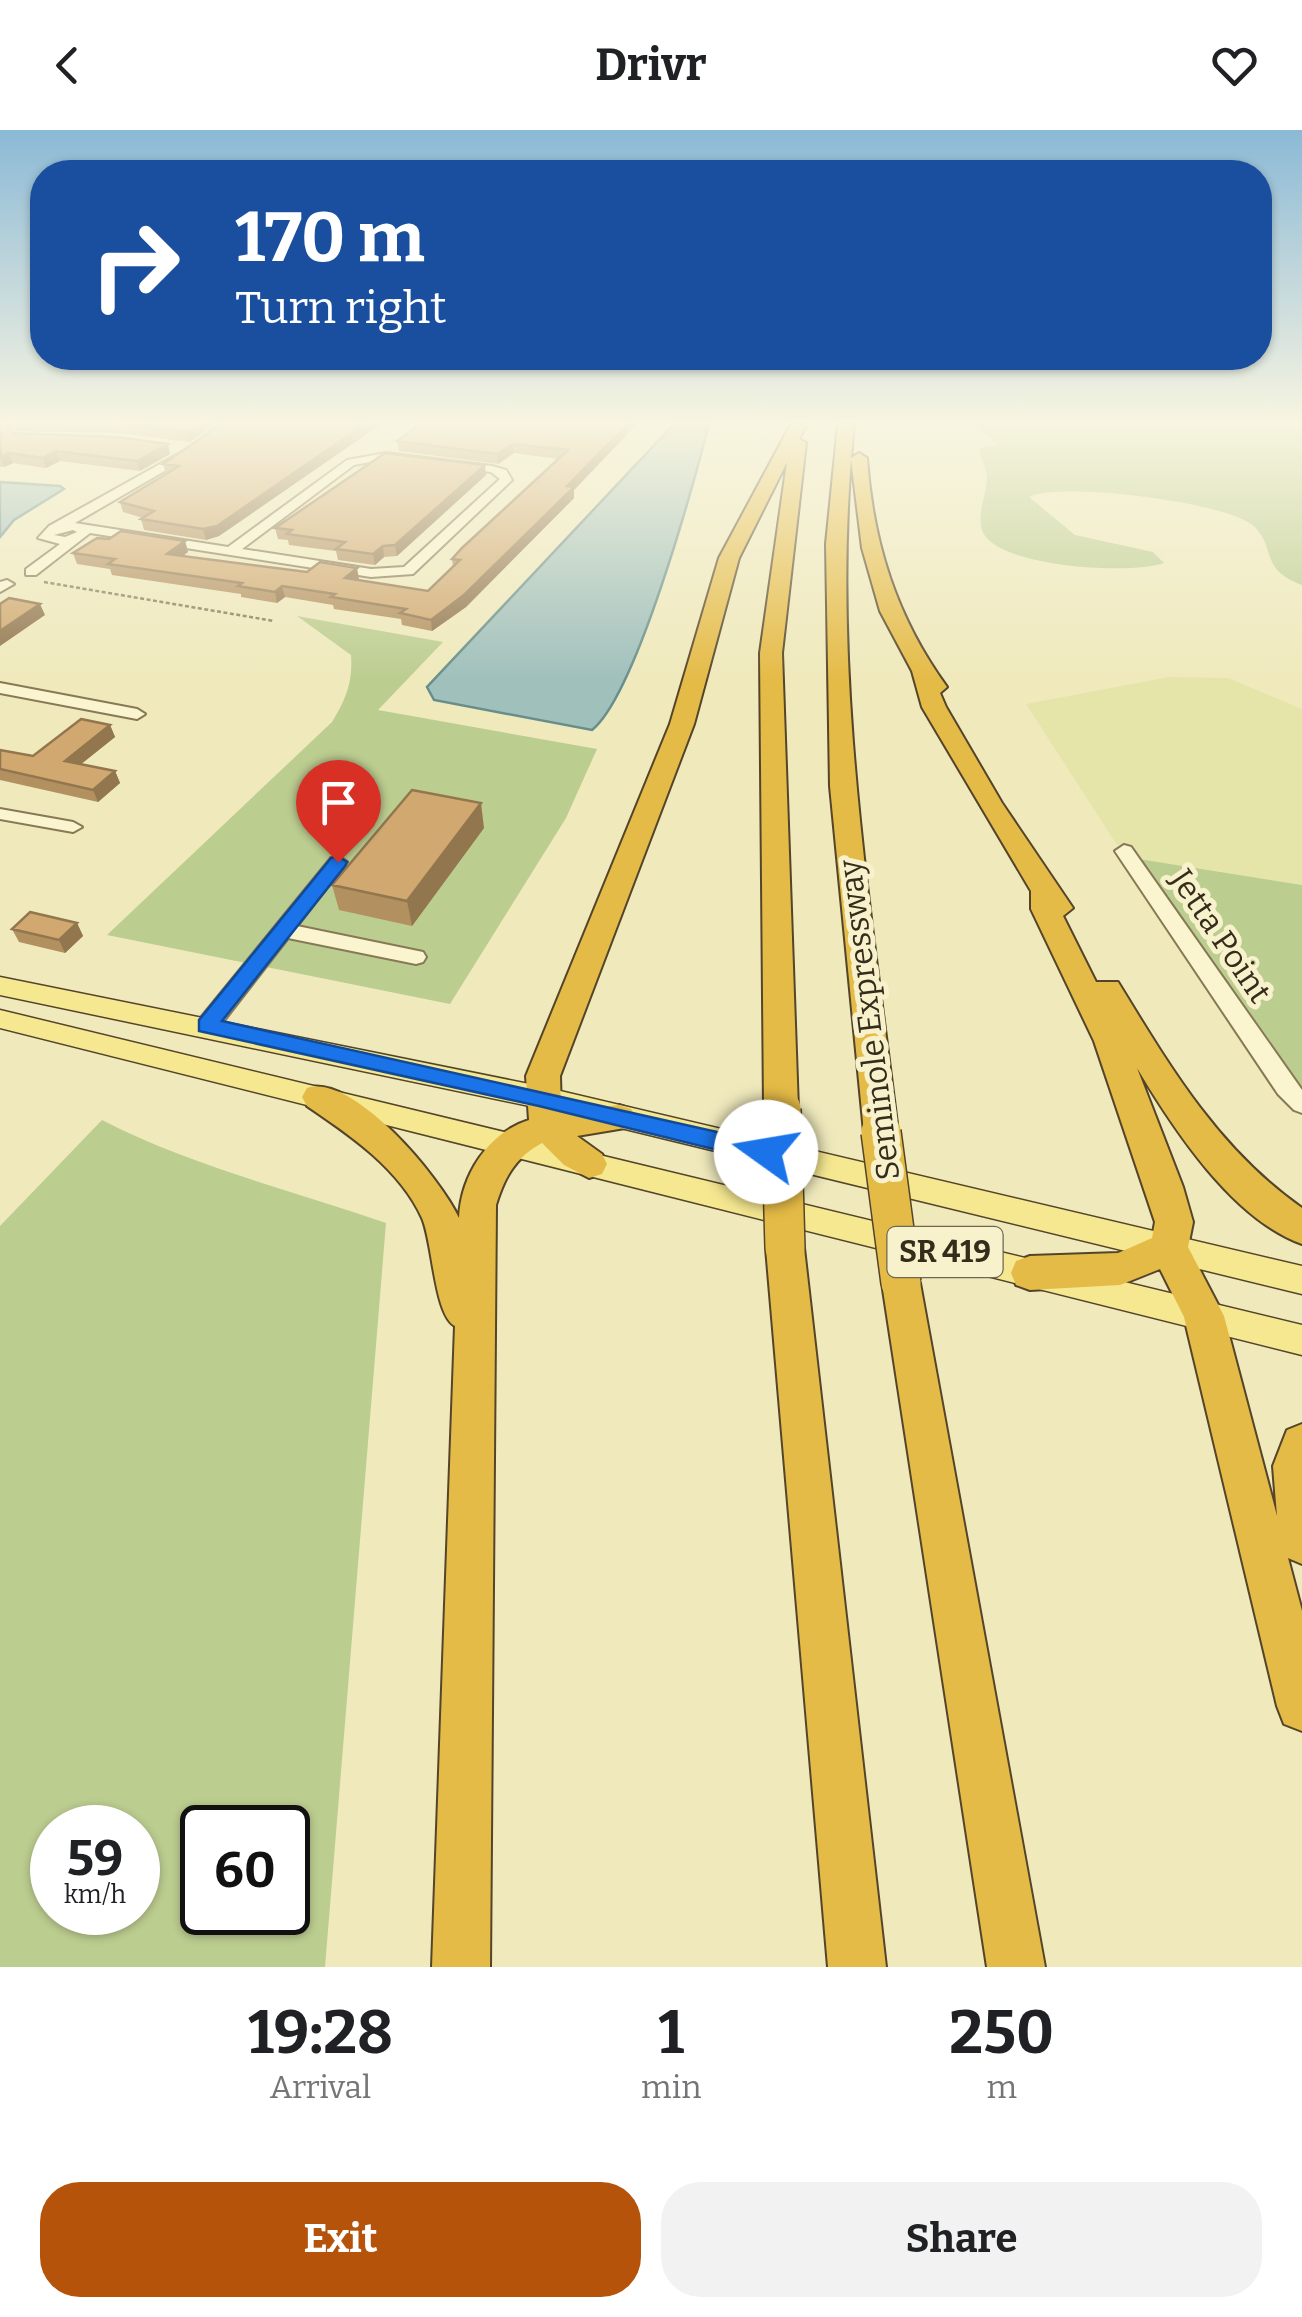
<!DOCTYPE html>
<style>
body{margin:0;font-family:Bitter,serif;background:#f2f2f2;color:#202124;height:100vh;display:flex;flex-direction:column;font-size:38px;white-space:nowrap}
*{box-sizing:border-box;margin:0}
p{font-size:32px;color:#757577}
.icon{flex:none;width:55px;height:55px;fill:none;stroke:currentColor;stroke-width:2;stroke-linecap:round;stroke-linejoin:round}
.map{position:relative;height:1837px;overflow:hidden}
.details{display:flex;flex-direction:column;background:#fff;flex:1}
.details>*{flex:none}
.hud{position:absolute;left:30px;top:30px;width:1242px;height:210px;border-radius:40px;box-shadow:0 2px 8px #0004;background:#1a4fa0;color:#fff;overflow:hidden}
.speed{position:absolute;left:30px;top:1675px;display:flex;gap:20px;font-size:50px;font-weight:700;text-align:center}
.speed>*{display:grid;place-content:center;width:130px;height:130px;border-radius:50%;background:#fff;box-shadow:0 2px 8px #0004;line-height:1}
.speed small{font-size:25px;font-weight:400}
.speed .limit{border:5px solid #111;border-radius:15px;background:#fff;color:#111}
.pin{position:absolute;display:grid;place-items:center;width:85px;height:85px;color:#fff;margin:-102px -42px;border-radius:50% 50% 50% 0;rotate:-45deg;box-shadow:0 0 10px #0007}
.pin .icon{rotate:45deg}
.me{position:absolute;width:110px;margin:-55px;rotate:283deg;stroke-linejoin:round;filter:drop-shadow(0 0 8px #0008)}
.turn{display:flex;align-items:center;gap:35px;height:210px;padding:0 40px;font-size:45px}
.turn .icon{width:130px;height:130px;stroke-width:2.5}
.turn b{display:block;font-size:70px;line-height:85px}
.eta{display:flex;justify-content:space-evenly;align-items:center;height:170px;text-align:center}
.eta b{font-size:60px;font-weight:700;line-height:70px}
.button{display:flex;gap:20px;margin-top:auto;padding:20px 40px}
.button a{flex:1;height:115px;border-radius:40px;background:#b45309;color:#fff;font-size:40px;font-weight:700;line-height:115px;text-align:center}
.button a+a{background:#f2f2f2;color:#202124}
header{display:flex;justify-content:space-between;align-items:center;height:130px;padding:0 40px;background:#fff;font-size:45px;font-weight:700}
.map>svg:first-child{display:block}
.farmland{fill:#e5e5a9}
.green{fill:#bccd90;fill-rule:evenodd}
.water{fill:#a0c0bc;stroke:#688e8b;stroke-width:2.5}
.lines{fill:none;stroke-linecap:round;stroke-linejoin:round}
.minor-casing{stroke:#877955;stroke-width:4}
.major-casing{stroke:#54452a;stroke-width:3}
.highway-casing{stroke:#54452a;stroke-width:4}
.path{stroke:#877955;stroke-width:2.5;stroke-dasharray:4 2.5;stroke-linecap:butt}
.minor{fill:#faf5cf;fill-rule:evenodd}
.major{fill:#f6e891;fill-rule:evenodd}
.highway{fill:#e5bb47;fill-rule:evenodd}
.highway-bridge-casing{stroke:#54452a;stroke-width:42;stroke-linecap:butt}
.highway-bridge{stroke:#e5bb47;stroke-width:39}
.wall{fill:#b39060}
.shaded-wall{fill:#92764e}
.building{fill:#d0a870;stroke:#92764e;stroke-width:2.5}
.route{fill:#1a73e8;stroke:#114b97;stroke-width:2.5}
.labels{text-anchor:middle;stroke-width:10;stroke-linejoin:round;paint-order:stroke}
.shield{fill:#f7f2cc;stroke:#706750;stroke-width:2.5}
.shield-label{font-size:30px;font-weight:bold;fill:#362c1b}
.street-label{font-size:32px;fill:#362c1b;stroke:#f7f2cc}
</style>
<header><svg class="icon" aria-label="back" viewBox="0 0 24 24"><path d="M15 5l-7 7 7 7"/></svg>Drivr<svg class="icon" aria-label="heart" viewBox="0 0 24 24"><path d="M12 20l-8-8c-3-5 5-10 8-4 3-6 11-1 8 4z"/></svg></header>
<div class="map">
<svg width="1302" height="1837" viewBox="0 0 1302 1837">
<rect width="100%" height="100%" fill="#efe9bc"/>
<!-- farmland -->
<path class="farmland" d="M1169,547L1228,548L1302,579V755L1139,729L1129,714L1117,715L1026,574Z"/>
<!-- green -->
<path class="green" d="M973,294H1302V455C1260,439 1276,420 1255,397C1231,372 1058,351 1029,367L1075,405L1153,422L1164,433C1130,445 1009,437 986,407C973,391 987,366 987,347C987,336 980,330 979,318L997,314Z
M297,486L443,512L378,580L597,619L566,688L450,874L107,805L332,592C346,569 353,552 351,525Z
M1139,729L1302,755V960Z
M102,990C191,1036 291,1060 386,1093L325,1837H0V1096ZM52,1698H138V1782H52ZM202,1698H288V1782H202Z"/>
<!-- water -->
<path class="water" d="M674,294H709C693,356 636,565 592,600L434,570L427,557Z
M0,352L60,356L64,359L14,390L0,407Z"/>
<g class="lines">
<defs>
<path id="minor" d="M220,294H232L197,322L75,393L228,417L347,330L386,323L492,336L506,340L512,350L413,444L371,447L90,403L36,445H26V439L60,414L38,408L49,396L189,318ZM386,329L491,342L500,349L404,437L371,439L242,419L354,335ZM73,400L77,402L65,407L54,405Z
M7,450L14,454L0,462V452Z
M0,553L137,579L145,584L137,589L0,563Z
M0,679L73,692L82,697L73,702L0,689Z
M1124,715L1131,717L1302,960V983L1294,980L1278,964L1115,721Z
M338,726L347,732L297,796L423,822L426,827L423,832L416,834L288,808L215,902H199L196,896L199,890L331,728Z"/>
<path id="major" d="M0,847L539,956L1302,1136V1164L539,978L0,865Z
M0,880L1302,1195V1225L0,898Z"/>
<path id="highway" d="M791,294H807L799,309L806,313L782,523L798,979L793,988L781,992L769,988L764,979L760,523L787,332L739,428L694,594L560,946L561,982L619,975L631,979L636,988L631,997L577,1006L602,1024L607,1034L602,1044L589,1048L564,1035L542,1013C515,1028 505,1046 496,1075L490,1837H432L455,1196C434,1185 433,1113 422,1088C400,1039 350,1005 307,976L302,967L307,958C354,943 441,1049 459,1088C461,1045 488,1003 529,990L526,946L670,594L719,428Z
M838,294H854L851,328L859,323L867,328C873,414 897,488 947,557L940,563L946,577L1002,673L1073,778L1063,786L1096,852H1118C1170,937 1218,1019 1302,1078V1114C1232,1089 1173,998 1137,938L1183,1057L1193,1092L1188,1117L1224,1186L1277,1386L1273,1336L1287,1300L1302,1294V1434L1288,1428L1302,1481V1601L1284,1594L1277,1576L1184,1187L1160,1139L1120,1155L1030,1160L1016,1155L1011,1143L1016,1131L1030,1126L1118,1123L1152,1108L1155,1092L1094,911L1031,779V761L922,577L912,541L880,481L862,418L851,329C833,554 871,779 898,1002L893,1011L881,1015L869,1011L864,1002L830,656L826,414Z
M785,1102L798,1107L804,1118L886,1837H828L766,1118L772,1107Z
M901,1136L915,1141L920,1153L1045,1837H987L882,1153L887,1141Z"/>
</defs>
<!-- minor casing -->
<use href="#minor" class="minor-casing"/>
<!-- major casing -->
<use href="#major" class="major-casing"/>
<!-- highway casing -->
<use href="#highway" class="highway-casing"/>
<!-- path -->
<path class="path" d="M44,452L274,491"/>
<!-- minor -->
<use href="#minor" class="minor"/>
<!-- major -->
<use href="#major" class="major"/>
<!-- highway -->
<use href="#highway" class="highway"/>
<defs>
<path id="highway-bridge" d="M781,979L785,1118
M881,1002L901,1153"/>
</defs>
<!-- highway-bridge casing -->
<use href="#highway-bridge" class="highway-bridge-casing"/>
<!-- highway-bridge -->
<use href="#highway-bridge" class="highway-bridge"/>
</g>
<!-- wall -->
<path class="wall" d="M0,294H214L190,312L120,303L12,301L13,303L170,324L140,341L60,331L46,338L13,333L4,337H0Z
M222,294H381L219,406L206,410L144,400L141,389L143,388L123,382L120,372L166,344L163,334Z
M421,294H637L574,360V368L466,477L432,501L402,495L401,489L334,479L333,475L285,467L277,473L241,467V464L112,445L110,439L77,434L73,423L109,409L185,411L188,422L183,426L359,449L358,450L428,461L453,437L452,429L558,329L514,323L498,334L399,321L397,311Z
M486,345L397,426L384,427L375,435L338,430L336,421L289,415L288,410L278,409L275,398Z
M110,595L115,607L81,634L115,641L120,653L98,672L0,650V620L33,626Z
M484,698L412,796L339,780L332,755Z
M77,793L83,806L65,823L19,812L12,799Z"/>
<!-- shaded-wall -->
<path class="shaded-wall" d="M199,294H214L190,312L187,302Z
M365,294H381L219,406L206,410L203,399Z
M628,294H637L574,360V368L466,477L432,501L431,490L567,356Z
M168,314L170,324L140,341L137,331Z
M513,314L514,323L498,334L497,324Z
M56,321L60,331L46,338L43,328Z
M9,323L13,333L4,337L1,327Z
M485,335L486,345L397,426L395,415Z
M185,411L188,422L170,435L167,424Z
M383,416L384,427L375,435L373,424Z
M357,438L359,449L347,459L345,448Z
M282,456L285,467L277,473L275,462Z
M40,474L45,485L0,516V501Z
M110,595L115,607L70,643L65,631Z
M115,641L120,653L98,672L93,660Z
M481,673L484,698L412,796L407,771Z
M77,793L83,806L65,823L59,810Z"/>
<!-- building -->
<path class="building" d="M0,294H6L13,303L117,307L168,314L137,331L56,321L43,328L9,323L1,327Z
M120,294H199L187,302Z
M222,294H365L217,396L203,399L141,389L154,381L120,372L179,336L163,334Z
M421,294H628L567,356L574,357L464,465L431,490L400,483L406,479L331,467L335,464L282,456L275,462L238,456L242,453L108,434L115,429L73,423L97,408L109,409L121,401L185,411L167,424L307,442L320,432L357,438L345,448L428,461L460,430L452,429L462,418L568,320L513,314L497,324L397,311Z
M385,323L485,335L395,415L383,416L373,424L336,419L345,412L287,404L292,400L275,398Z
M9,468L40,474L0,501V474Z
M81,589L110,595L65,631L115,641L93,660L0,639V620L33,626Z
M412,660L481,673L407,771L332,755Z
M30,782L77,793L59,810L12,799Z"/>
<!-- sky -->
<linearGradient id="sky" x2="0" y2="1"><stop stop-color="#8bb9d6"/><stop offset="0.53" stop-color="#f8f5e1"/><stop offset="1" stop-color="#f8f5e1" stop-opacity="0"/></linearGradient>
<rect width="1302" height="551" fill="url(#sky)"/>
<!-- route -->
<path class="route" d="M338,726L347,732L345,736L222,891L766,1013L778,1022L775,1029L766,1032L539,976L199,901V890L331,728Z"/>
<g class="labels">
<!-- shield labels -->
<rect class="shield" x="887.5" y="1097" width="115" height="50" rx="8"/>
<g class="shield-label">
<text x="945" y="1132">SR 419</text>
</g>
<!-- street labels -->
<g class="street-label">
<text transform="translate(1221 806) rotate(56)" y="11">Jetta Point</text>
<text transform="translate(869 890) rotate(-97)" y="11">Seminole Expressway</text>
</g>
</g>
</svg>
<div class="speed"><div>59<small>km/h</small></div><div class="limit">60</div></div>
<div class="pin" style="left:338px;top:732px;background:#d93025"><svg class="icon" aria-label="arrive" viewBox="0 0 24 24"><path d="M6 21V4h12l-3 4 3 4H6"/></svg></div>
<svg class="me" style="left:766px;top:1022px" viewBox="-20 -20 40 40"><circle r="19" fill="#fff"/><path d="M0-13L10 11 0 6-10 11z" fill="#1a73e8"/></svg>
<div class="hud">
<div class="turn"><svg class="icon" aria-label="right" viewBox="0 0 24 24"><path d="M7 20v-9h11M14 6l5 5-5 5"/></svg><div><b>170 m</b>Turn right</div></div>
</div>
</div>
<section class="details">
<div class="eta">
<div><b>19:28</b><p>Arrival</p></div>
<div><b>1</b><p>min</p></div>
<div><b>250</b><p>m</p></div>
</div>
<div class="button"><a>Exit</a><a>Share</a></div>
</section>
